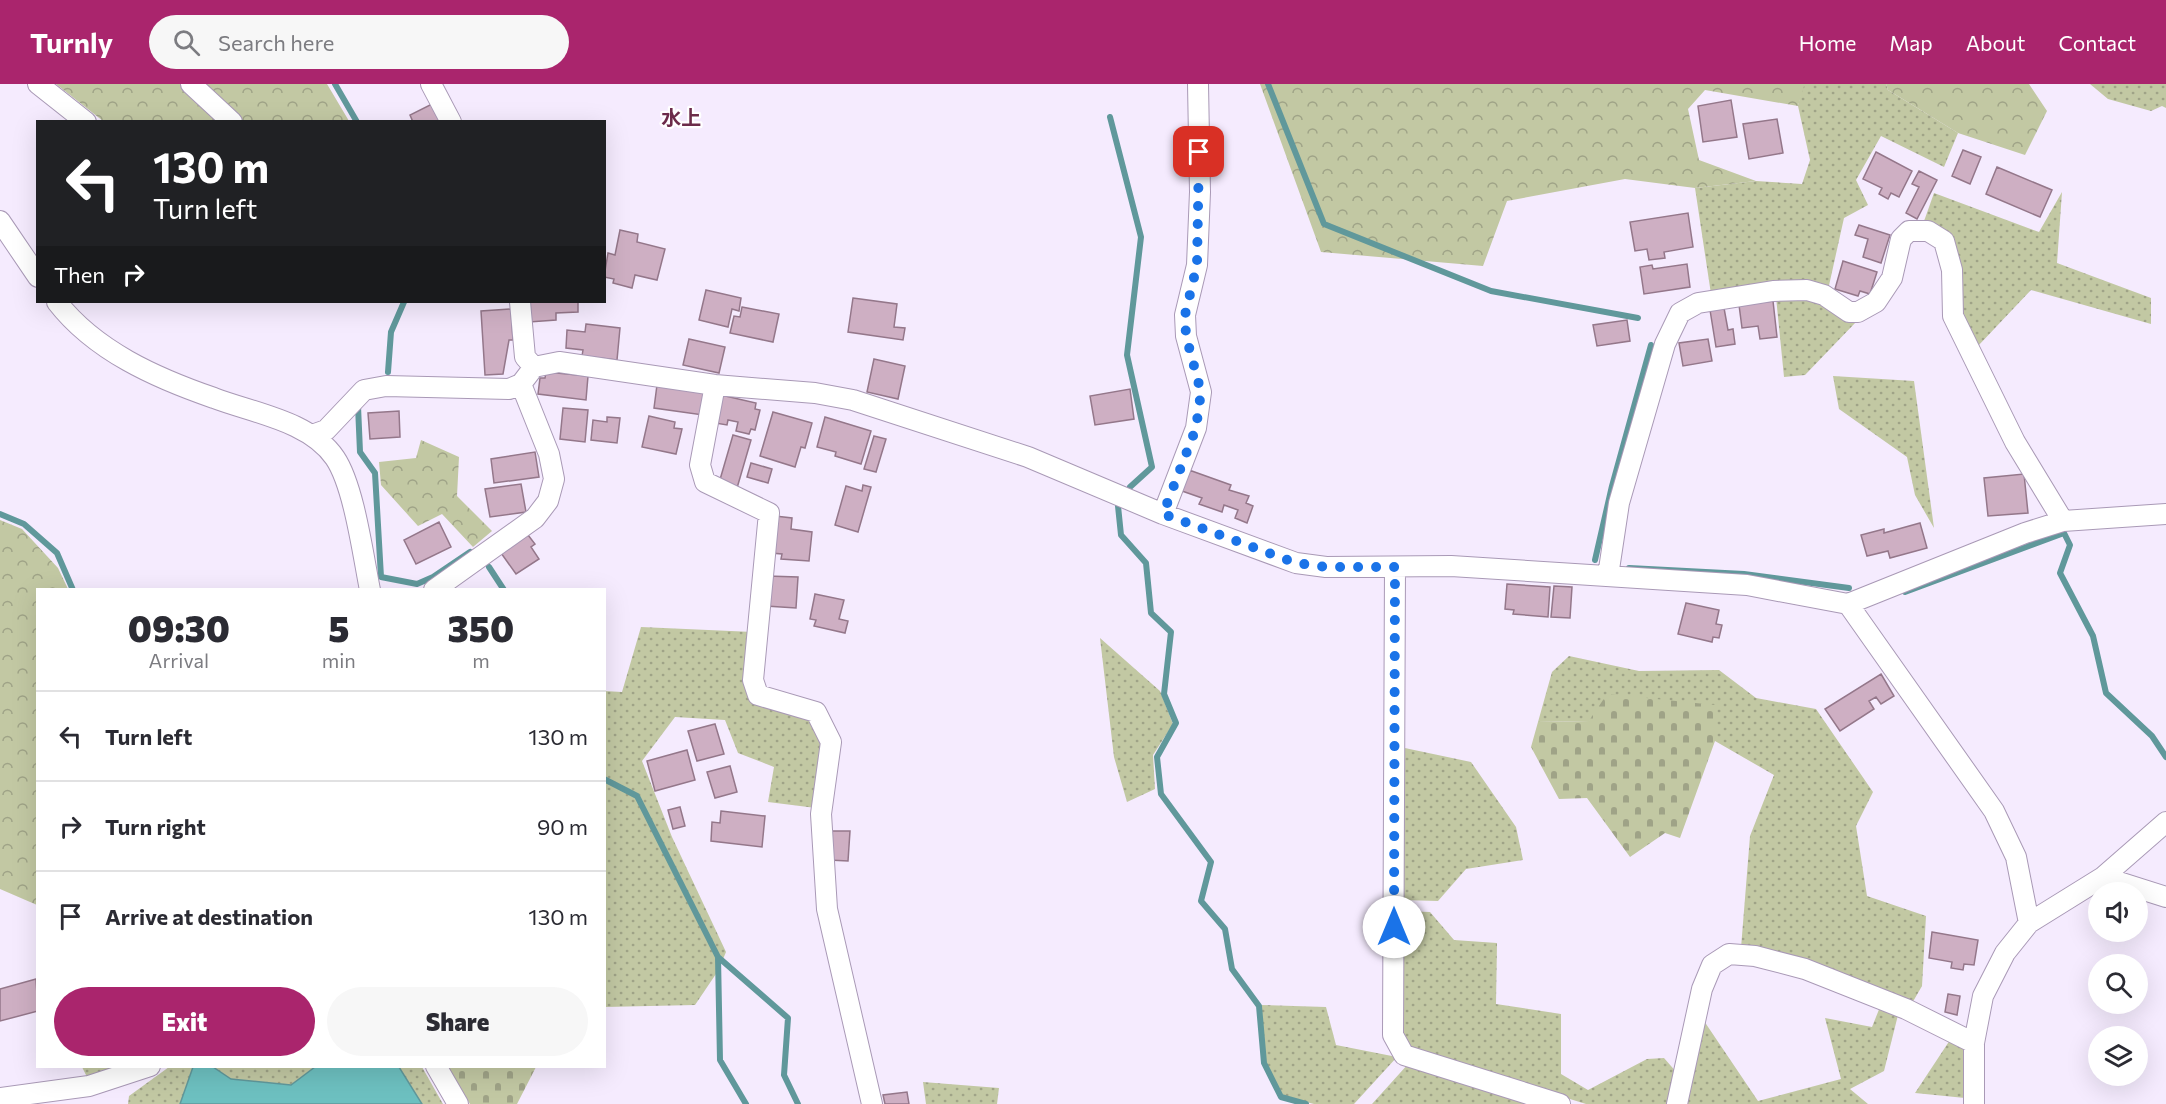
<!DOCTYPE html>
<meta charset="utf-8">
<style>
body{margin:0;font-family:Commissioner,"Noto Sans JP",sans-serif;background:#f7f7f7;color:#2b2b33;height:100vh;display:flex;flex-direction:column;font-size:22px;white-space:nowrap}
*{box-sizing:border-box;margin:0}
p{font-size:20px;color:#7c7c81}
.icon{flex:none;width:33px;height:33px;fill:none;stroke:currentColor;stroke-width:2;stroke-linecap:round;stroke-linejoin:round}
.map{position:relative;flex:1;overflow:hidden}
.drawer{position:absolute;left:36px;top:504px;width:570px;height:480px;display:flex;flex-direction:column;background:#fff;border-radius:0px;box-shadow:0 6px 24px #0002}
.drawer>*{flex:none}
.banner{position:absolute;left:36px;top:36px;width:570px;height:183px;border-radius:0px;box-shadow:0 6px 24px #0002;background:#202124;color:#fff;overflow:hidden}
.controls{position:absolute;left:2088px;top:798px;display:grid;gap:12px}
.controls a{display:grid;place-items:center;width:60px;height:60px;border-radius:50%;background:#fff;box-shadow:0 6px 24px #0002;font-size:30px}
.pin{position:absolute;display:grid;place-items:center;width:51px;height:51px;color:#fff;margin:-26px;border-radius:12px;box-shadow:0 3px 9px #0006}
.me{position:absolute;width:66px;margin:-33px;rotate:0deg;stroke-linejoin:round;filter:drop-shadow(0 0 4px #0008)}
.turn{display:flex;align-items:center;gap:21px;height:126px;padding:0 18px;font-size:27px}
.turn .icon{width:78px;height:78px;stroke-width:2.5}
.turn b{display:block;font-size:42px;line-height:51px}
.then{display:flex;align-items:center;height:57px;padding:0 18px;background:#0003;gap:12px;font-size:22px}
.eta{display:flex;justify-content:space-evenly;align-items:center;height:102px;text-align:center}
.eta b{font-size:36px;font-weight:800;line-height:42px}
.primary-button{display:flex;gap:12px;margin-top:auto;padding:12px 18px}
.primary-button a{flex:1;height:69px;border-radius:36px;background:#aa256d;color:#fff;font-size:24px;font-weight:800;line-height:69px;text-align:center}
.primary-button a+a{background:#f7f7f7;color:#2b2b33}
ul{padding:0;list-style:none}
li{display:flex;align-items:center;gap:18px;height:90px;padding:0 18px;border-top:2px solid #e1e1e2}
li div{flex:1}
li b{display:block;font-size:22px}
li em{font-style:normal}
header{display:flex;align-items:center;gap:36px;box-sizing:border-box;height:84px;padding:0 30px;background:#aa256d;color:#fff}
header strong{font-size:28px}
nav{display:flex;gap:33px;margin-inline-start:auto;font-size:21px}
.search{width:420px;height:54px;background:#f7f7f7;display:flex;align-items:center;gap:15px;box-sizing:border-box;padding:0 21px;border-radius:33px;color:#7c7c81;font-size:22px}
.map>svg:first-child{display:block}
.grass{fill:url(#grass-dots)}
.forest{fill:url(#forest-crowns)}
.cemetery{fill:url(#cemetery-stones)}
.water{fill:#6dc0c0;stroke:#60989b;stroke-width:1.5}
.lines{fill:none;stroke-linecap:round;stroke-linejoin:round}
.stream{stroke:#60989b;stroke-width:6}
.building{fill:#ceafc3;stroke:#94778a;stroke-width:1.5}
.minor-casing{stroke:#a999b6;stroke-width:22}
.minor{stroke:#fff;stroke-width:20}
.route{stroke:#1a73e8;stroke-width:10;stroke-dasharray:0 18}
.labels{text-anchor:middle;stroke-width:4.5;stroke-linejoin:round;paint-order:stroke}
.neighbourhood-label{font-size:20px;font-weight:bold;fill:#6c2b4a;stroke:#fff}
</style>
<header>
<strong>Turnly</strong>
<div class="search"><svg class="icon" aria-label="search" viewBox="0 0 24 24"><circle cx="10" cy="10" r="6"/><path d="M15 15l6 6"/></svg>Search here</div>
<nav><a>Home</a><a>Map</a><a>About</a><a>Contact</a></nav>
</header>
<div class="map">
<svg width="2166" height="1020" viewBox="0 0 2166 1020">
<defs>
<pattern id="grass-dots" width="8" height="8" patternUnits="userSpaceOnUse" patternTransform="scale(1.5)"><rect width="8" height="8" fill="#c2c8a3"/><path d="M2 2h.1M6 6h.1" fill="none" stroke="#9fa387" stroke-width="1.8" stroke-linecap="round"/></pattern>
<pattern id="forest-crowns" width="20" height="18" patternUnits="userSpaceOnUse" patternTransform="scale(1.5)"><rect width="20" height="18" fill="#c2c8a3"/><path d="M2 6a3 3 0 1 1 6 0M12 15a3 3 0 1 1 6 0" fill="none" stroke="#9fa387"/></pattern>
<pattern id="cemetery-stones" width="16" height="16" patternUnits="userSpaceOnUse" patternTransform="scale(1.5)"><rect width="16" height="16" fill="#c2c8a3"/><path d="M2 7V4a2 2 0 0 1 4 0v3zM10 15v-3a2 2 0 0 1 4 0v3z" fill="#9fa387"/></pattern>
</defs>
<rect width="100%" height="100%" fill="#f5ebfe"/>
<!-- grass -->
<path class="grass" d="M1803,0H1886L1888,6L1958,49L1944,83L1881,52L1856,96L1868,121L1844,134L1828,206L1711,210L1695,104L1756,97L1802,100L1810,76L1798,22Z
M2090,0H2166V24L2162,22L2151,27L2108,15Z
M2062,108L2057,179L2151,214V240L2031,206L1978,262L1958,225L1951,150L1923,140L1934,109L2039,148Z
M1776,213L1814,214L1856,238L1805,291L1784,293Z
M1833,292L1914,297L1934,444L1915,411L1907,373L1839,325Z
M641,543L753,548L748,610L812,633L823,659L816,724L768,718L774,683L738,669L725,636L675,633L642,677L672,753L726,868L718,887L695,921L605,923L604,607L622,608Z
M1100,554L1160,607L1173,640L1153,671L1155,705L1127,718L1114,673Z
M1569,572L1639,587L1719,586L1756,614L1816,625L1873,708L1856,742L1867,812L1926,832L1922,902L1911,921L1741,864L1750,752L1774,691L1715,657V621L1589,637L1538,638L1552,588Z
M1400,663L1471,678L1516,743L1523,776L1466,785L1438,817L1401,816Z
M1400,827L1430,828L1454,856L1497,859L1496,920L1561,930V990L1588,1006L1647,975L1664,974L1678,990L1672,1020H1586L1411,966L1401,951Z
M1261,921L1326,923L1336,961L1397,973L1354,1020H1314L1283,1012L1265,978Z
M1880,923L1898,931L1884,987L1850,1005L1868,1020H1684L1702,934L1758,1017L1841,995L1825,934L1872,943Z
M1950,956L1964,962L1965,1014L1915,1009Z
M1409,979L1530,1016L1527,1020H1372Z
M82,983H113L117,987L88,995Z
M169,983H193L180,1020H128L129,1012Z
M213,983H315L291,1001L231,995Z
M399,983H422L443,1020H422Z
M923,998L999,1004L997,1020H926Z"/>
<!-- forest -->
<path class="forest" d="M56,0H327L349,37H103Z
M1260,0H1803L1804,2L1798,22L1705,6L1688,25L1699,76L1756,97L1695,104L1625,95L1507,117L1483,182L1321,168Z
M1886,0H2029L2047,27L2025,71L1958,49L1888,6Z
M421,356L459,373L457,412L492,447L473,463L442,430L418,442L381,401L379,378L416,374Z
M0,436L22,445L58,484L68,505L38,506L37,821L0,805Z"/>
<!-- cemetery -->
<path class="cemetery" d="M1607,610L1715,621V657L1680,754L1665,749L1630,773L1587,714L1559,715L1531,663L1538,638L1589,637Z
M447,983H536L517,1020H470Z"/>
<!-- water -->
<path class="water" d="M193,983H213L231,995L291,1001L315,983H399L422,1020H180Z"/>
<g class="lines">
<!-- stream -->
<path class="stream" d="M335,0L357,38
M1268,0L1324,140L1491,207L1638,234
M1110,33L1141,153L1127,271L1152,383L1130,403
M388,288L391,248L404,218
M358,322L360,368L375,389L381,493L417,500L433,493L470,468
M1118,422L1121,451L1146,479L1151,529L1171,548L1164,610L1176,639L1157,673L1161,710L1211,778L1201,817L1225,845L1232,885L1259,922L1264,979L1281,1013L1306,1020
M0,430L24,440L57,469L73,506
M1595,476L1612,402L1651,261
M489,483L504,506
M1629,484L1744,490L1849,504
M1905,508L2064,449L2070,461L2060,489L2093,552L2106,609L2152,652L2166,673
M604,695L637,712L718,873L720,976L746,1020
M718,873L788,934L784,991L798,1020"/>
</g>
<!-- building -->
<path class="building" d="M1731,16L1737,53L1703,58L1698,22Z
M432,20L440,38H413L410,31Z
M1777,35L1783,69L1749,75L1743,40Z
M1963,66L1981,73L1970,100L1952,92Z
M1876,68L1912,87L1899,113L1891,109L1888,115L1879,110L1882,104L1863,95Z
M1997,83L2052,106L2040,133L1986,110Z
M1919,87L1937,96L1917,135L1906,129L1919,103L1912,100Z
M1688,129L1693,163L1664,168L1665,174L1649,176L1647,165L1635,167L1630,138Z
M1859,141L1890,151L1881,179L1863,173L1868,155L1855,151Z
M620,146L638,150L637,158L665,165L657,196L635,191L632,204L613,199L614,195L604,193L608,169L615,171Z
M1843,177L1877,188L1870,210L1860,207L1858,212L1835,205Z
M1687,180L1690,203L1644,210L1640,183L1652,181L1653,185Z
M706,206L741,214L739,227L732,225L728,243L699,236Z
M853,214L897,220L894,243L905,244L903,256L848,248Z
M1773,217L1777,253L1760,255L1758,242L1742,244L1739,221Z
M528,218H578V228L556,229V236L529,238Z
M742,223L779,230L773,258L730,249L734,232L740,233Z
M1724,224L1728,246L1733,245L1735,260L1716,263L1710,226Z
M511,225L513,256H509L503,290L485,291L481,227Z
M1627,236L1630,257L1597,262L1593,241Z
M586,240L620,244L617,276L582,272L583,266L566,264L567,246L585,248Z
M689,255L725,263L719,289L683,281Z
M1708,255L1712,277L1683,282L1679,259Z
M874,275L905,282L898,315L867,308Z
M546,288L588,292L586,316L538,310L540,294H545Z
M657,301L706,308L703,331L654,324Z
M1130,305L1134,335L1095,341L1090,312Z
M721,311L756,319L755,325L760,326L755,346L751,345L749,350L736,347L738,338L728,336L727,341L715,339Z
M563,324L588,326L585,358L560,355Z
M399,327L400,353L370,355L368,329Z
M773,328L812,339L805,364L801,363L795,383L760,372Z
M649,332L675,338L674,344L682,345L676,370L642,363Z
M607,333L620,334L617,359L591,356L593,336L607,338Z
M825,333L871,347L861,380L835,372L836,368L817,363Z
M733,351L751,356L737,404L719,399Z
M874,352L886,355L876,388L864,385Z
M535,368L539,393L494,399L491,375Z
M751,379L772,385L768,399L747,393Z
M1189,386L1231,401L1229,406L1249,412L1246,419L1253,422L1247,439L1235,434L1238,426L1224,421L1222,428L1199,420L1202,414L1182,407Z
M2024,390L2028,429L1988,432L1984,394Z
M521,400L526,428L490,433L485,405Z
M863,401L871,403L858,448L835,441L846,402L862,407Z
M775,432L792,434L791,445L812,448L809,477L781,475L782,470L771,469Z
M439,438L451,463L416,480L404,456Z
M1920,439L1927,464L1890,474L1888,467L1867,472L1861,451L1884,445V449Z
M528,451L535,460L531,463L539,475L516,490L501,469Z
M767,492L798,493L796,524L766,522Z
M1507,500L1550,503L1548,533L1513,530L1514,526L1505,525Z
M1554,502L1572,503L1570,534L1551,533Z
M815,510L844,516L839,535L848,537L845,549L814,542L816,536L810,535Z
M1686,519L1719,526L1716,540L1722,541L1719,554L1713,553L1712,558L1678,550Z
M1881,590L1894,612L1881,620L1876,613L1869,617L1874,625L1840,647L1825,625Z
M715,640L724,670L697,677L688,647Z
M687,666L695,696L655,707L647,677Z
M730,682L737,708L715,714L707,688Z
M680,723L685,742L673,745L668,726Z
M721,727L765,732L762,763L711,757L712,738L720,739Z
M830,747H850L848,777L829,776Z
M1932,848L1978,856L1974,881L1964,880L1963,886L1951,884L1952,878L1929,874Z
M36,895L38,927L0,937V905Z
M1948,910L1960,912L1957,931L1945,928Z
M907,1008L909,1020H885L883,1011Z"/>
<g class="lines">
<defs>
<path id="minor" d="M38,0L86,38
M191,0L232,38
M431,0L451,38
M0,137L38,193
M57,218C95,267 156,294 214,314C253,329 310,337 335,374C354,402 363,471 370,506
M520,218L525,273L534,283
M715,301L700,381L705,398L769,429L753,596L758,611L816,628L831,658L821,730L827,825L872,1020
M312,351L326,346L364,306L386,302L509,305L521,300L534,283L559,278L715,301L815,309L853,316L1028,373L1163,430L1296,479L1326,483L1451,482L1747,501L1848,520L2025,449L2063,437L2166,430
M1163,430L1196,344L1201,308L1186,252L1185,231L1197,181L1200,108L1198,0
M1395,483L1393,951L1404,971L1560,1020
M1608,492L1619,419L1665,260L1680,229L1698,219L1773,207L1807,206L1824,211L1849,228H1858L1876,218L1892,194L1901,155L1909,147H1928L1944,157L1952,186L1953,232L2015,358L2063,437
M434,506L535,434L548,417L554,395L549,370L521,300
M1848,520L1994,727L2016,773L2029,839
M2103,793L2166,813
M436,982L458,1020
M0,1014L89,1002L150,982
M1677,1020L1702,905L1712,881L1729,870L1755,872L1805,885L1906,925L1974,959
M1974,1020V959L1983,912L2005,869L2029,839L2103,793L2166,738"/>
</defs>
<!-- minor casing -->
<use href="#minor" class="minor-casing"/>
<!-- minor -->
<use href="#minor" class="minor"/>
</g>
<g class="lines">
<!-- route -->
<path class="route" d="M1199,68L1197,181L1185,231L1186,252L1201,308L1196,344L1163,430L1296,479L1326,483H1395L1394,843"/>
</g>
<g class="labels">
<!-- neighbourhood labels -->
<g class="neighbourhood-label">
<text x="681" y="41">水上</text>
</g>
</g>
</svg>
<div class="controls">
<a><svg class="icon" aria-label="sound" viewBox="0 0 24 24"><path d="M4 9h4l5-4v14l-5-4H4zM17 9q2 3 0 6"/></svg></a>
<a><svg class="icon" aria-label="search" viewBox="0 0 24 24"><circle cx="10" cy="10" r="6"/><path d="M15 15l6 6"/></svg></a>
<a><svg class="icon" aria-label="layers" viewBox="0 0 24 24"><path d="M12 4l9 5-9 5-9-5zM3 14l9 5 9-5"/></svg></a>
</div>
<div class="pin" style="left:1199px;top:68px;background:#d93025"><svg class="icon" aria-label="arrive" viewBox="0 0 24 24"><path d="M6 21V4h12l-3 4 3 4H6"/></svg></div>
<svg class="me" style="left:1394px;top:843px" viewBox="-20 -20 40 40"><circle r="19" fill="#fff"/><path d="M0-13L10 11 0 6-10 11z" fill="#1a73e8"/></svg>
<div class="banner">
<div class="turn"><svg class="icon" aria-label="left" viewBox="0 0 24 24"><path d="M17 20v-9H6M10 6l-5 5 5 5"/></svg><div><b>130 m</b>Turn left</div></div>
<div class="then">Then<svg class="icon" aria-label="right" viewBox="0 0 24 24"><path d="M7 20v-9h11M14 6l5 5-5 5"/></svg></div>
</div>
<section class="drawer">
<div class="eta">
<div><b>09:30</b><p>Arrival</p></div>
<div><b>5</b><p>min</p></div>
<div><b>350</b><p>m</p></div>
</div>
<ul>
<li><svg class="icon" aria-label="left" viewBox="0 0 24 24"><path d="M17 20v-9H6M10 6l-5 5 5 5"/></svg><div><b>Turn left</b></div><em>130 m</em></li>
<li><svg class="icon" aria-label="right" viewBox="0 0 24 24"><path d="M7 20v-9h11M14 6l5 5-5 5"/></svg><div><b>Turn right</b></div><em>90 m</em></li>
<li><svg class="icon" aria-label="arrive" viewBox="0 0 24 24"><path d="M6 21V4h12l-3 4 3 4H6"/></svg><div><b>Arrive at destination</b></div><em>130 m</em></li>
</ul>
<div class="primary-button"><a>Exit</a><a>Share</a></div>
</section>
</div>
